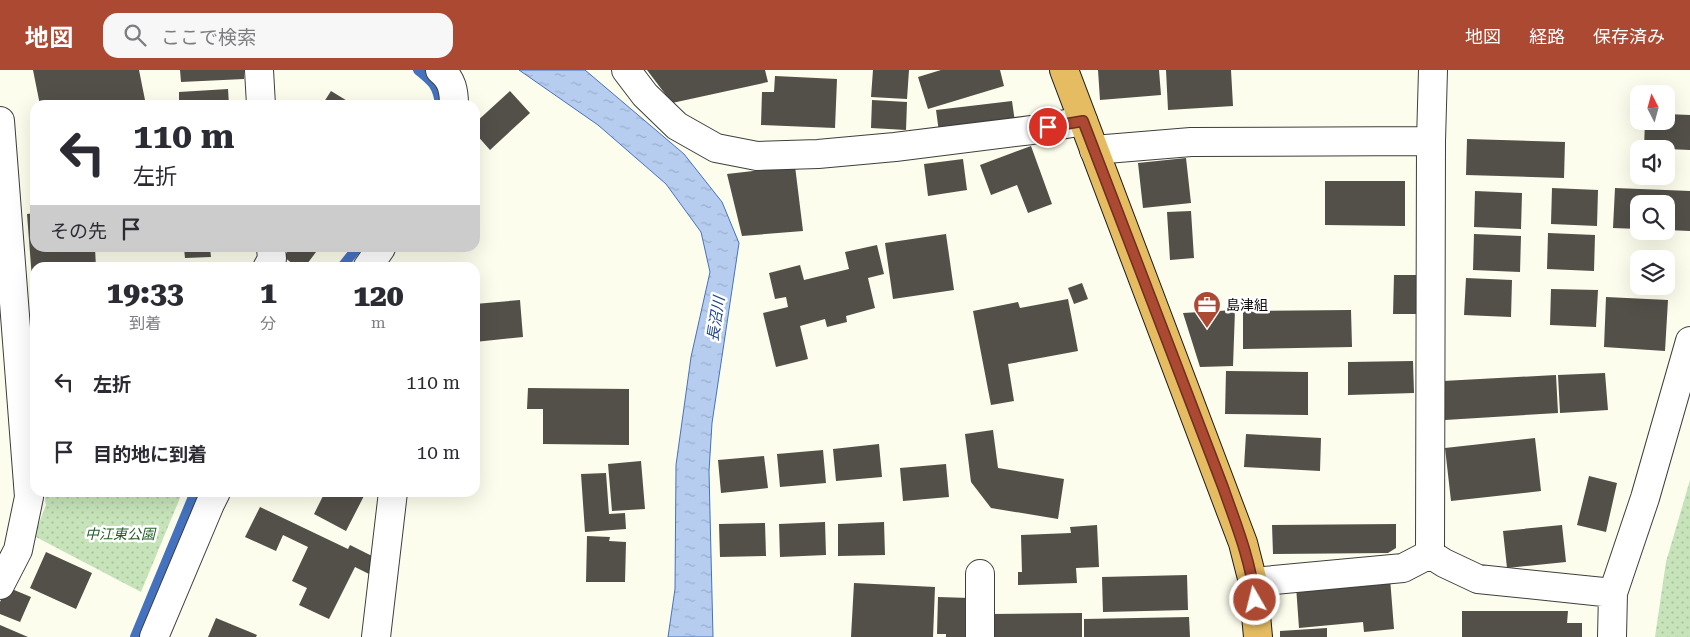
<!DOCTYPE html>
<html lang="ja">
<meta charset="utf-8">
<style>
body{margin:0;font-family:"Roboto Serif","Noto Sans JP",serif;background:#f7f7f7;color:#2b2b33;height:100vh;display:flex;flex-direction:column;font-size:19px;white-space:nowrap}
*{box-sizing:border-box;margin:0}
p{font-size:16px;color:#7c7c81}
.icon{flex:none;width:28px;height:28px;fill:none;stroke:currentColor;stroke-width:2;stroke-linecap:round;stroke-linejoin:round}
.map{position:relative;flex:1;overflow:hidden}
.sheet{position:absolute;left:30px;top:192px;width:450px;height:235px;display:flex;flex-direction:column;background:#fff;border-radius:15px;box-shadow:0 5px 20px #0002}
.sheet>*{flex:none}
.guide{position:absolute;left:30px;top:30px;width:450px;height:152px;border-radius:15px;box-shadow:0 5px 20px #0002;background:#fff;color:#2b2b33;overflow:hidden}
.needle{width:32px;rotate:354deg}
.controls{position:absolute;left:1630px;top:15px;display:grid;gap:10px}
.controls a{display:grid;place-items:center;width:45px;height:45px;border-radius:10px;background:#fff;box-shadow:0 5px 20px #0002;font-size:25px}
.pin{position:absolute;display:grid;place-items:center;width:42px;height:42px;color:#fff;margin:-21px;border:2px solid #fff;border-radius:50%;box-shadow:0 1px 5px #0007}
.me{position:absolute;width:55px;margin:-28px;rotate:352deg;stroke-linejoin:round;filter:drop-shadow(0 0 4px #0008)}
.turn{display:flex;align-items:center;gap:18px;height:105px;padding:0 20px;font-size:22px}
.turn .icon{width:65px;height:65px;stroke-width:2.5}
.turn b{display:block;font-size:35px;line-height:42px}
.then{display:flex;align-items:center;height:48px;padding:0 20px;background:#0003;gap:10px;font-size:19px}
.eta{display:flex;justify-content:space-evenly;align-items:center;height:85px;text-align:center}
.eta b{font-size:30px;font-weight:800;line-height:35px}
ul{padding:0;list-style:none}
li{display:flex;align-items:center;gap:15px;height:70px;padding:0 20px}
li div{flex:1}
li b{display:block;font-size:19px}
li em{font-style:normal}
header{display:flex;align-items:center;gap:30px;box-sizing:border-box;height:70px;padding:0 25px;background:#ac4933;color:#fff}
header strong{font-size:24px}
nav{display:flex;gap:28px;margin-inline-start:auto;font-size:18px}
.search{width:350px;height:45px;background:#f7f7f7;display:flex;align-items:center;gap:12px;box-sizing:border-box;padding:0 18px;border-radius:15px;color:#7c7c81;font-size:19px}
.map>svg:first-child{display:block}
.park{fill:url(#park-dots)}
.water{fill:url(#water-ripples);stroke:#4572be}
.lines{fill:none;stroke-linecap:round;stroke-linejoin:round}
.stream{stroke:#4572be;stroke-width:10}
.building{fill:#534f49}
.street-casing{stroke:#3e3e3e;stroke-width:30}
.highway-casing{stroke:#1c1c1c;stroke-width:30}
.street{stroke:#fff;stroke-width:28}
.highway{stroke:#e5bc62;stroke-width:28}
.route-casing{stroke:#702f21;stroke-width:12}
.route{stroke:#ac4933;stroke-width:9}
.labels{text-anchor:middle;stroke-width:5;stroke-linejoin:round;paint-order:stroke}
.poi-label{font-size:14px;fill:#0b0b0b;stroke:#fff;text-anchor:start}
.park-label{font-size:14px;font-style:italic;fill:#235c24;stroke:#fff}
.water-label{font-size:15px;font-style:italic;fill:#23478f;stroke:#fff}
</style>
<header>
<strong>地図</strong>
<div class="search"><svg class="icon" aria-label="search" viewBox="0 0 24 24"><circle cx="10" cy="10" r="6"/><path d="M15 15l6 6"/></svg>ここで検索</div>
<nav><a>地図</a><a>経路</a><a>保存済み</a></nav>
</header>
<div class="map">
<svg width="1690" height="567" viewBox="0 0 1690 567">
<defs>
<pattern id="park-dots" width="8" height="8" patternUnits="userSpaceOnUse" patternTransform="scale(1.25)"><rect width="8" height="8" fill="#c6e3b9"/><path d="M2 2h.1M6 6h.1" fill="none" stroke="#a9c19e" stroke-width="1.8" stroke-linecap="round"/></pattern>
<pattern id="water-ripples" width="26" height="14" patternUnits="userSpaceOnUse" patternTransform="scale(1.25)"><rect width="26" height="14" fill="#b6cdef"/><path d="M2 4q2-2 4 0t4 0M15 11q2-2 4 0t4 0" fill="none" stroke="#9bafcc"/></pattern>
</defs>
<rect width="100%" height="100%" fill="#fcfdec"/>
<!-- park -->
<path class="park" d="M1690,410V567H1655L1666,492Z
M44,423H182L141,522L34,466L46,435Z"/>
<!-- water -->
<path class="water" d="M519,0H585L684,84L722,132L739,173L712,353L709,401L713,567H668L675,519L676,395L691,287L710,202L701,162L666,114L598,55Z"/>
<g class="lines">
<!-- stream -->
<path class="stream" d="M418,0C432,11 438,16 440,35
M341,198L357,178
M135,567L195,422"/>
</g>
<!-- building -->
<path class="building" d="M33,0H139L146,35H40Z
M180,0H244V9L181,12Z
M647,0H765L768,12L672,33Z
M873,0H909L907,29L871,27Z
M941,0H1000L1004,16L928,39L918,7Z
M1098,0H1159L1161,25L1100,30Z
M1166,0H1231L1233,36L1168,40Z
M775,6L837,9L835,58L761,55L762,22H774Z
M228,19L229,35H179V22Z
M331,21L354,35H322Z
M510,21L530,43L490,80L475,63V53Z
M872,30L907,32L906,60L871,58Z
M1012,31L1015,52L939,62L936,40Z
M1666,44L1690,45V80L1644,78L1645,51H1666Z
M1467,69L1565,72L1564,108L1466,105Z
M1031,76L1052,134L1028,143L1017,115L991,125L980,95Z
M1186,88L1191,133L1143,138L1138,93Z
M963,89L967,120L928,126L924,94Z
M795,96L803,161L742,166L727,104Z
M1325,111H1405V156L1325,155Z
M1552,118L1598,120L1597,156L1551,154Z
M1615,118L1690,121V161L1666,160V134H1639V159L1613,158Z
M1475,121L1522,123L1521,159L1474,157Z
M1191,141L1194,188L1170,190L1167,142Z
M35,143V178H95L96,198H35V222H33L27,144Z
M1548,163L1595,165L1594,201L1547,199Z
M946,164L954,220L893,229L885,173Z
M1474,164L1521,166L1520,202L1473,200Z
M877,175L884,204L868,208L875,238L846,246L847,252L827,257L825,249L800,256L808,289L776,297L763,243L788,237L786,227L775,229L769,203L800,195L804,210L849,199L845,182Z
M184,178H210L211,187L185,188Z
M290,178H319L304,198H298L284,187Z
M1394,205H1418L1417,244H1393Z
M1466,208L1512,210L1511,247L1464,245Z
M1082,213L1088,229L1074,234L1068,218Z
M1551,219L1598,220L1596,257L1550,255Z
M1606,227L1668,230L1665,281L1604,277Z
M1068,229L1078,281L1008,294L1014,331L991,335L973,241L1018,232L1020,238Z
M520,230L523,267L475,272V234Z
M1235,240L1233,296L1200,297L1183,243Z
M1351,240L1352,277L1243,279V241Z
M1413,291L1414,323L1348,325V292Z
M1226,301L1308,302V345L1225,344Z
M1605,303L1608,340L1560,343L1558,305Z
M1556,305L1558,343L1445,350L1443,311Z
M528,318L629,319V375L543,374V339H527Z
M993,360L998,398L1064,409L1058,449L991,438L971,412L965,364Z
M1246,364L1321,368L1320,401L1244,397Z
M1535,368L1541,421L1451,431L1445,378Z
M879,374L882,407L836,411L833,379Z
M823,380L826,413L780,417L777,384Z
M764,386L768,418L721,423L718,390Z
M641,391L645,439L612,441L608,394Z
M946,394L949,427L903,431L900,398Z
M606,403L609,444L625,443L626,459L585,462L581,404Z
M1589,406L1617,413L1606,462L1577,455Z
M325,422H366L346,461L314,444Z
M260,437L348,479L350,475L376,488L369,504L355,497L329,549L299,535L307,518L292,511L308,477L283,465L276,481L245,467Z
M825,452L826,485L780,487L779,454Z
M884,452L885,485L838,486V454Z
M765,453L766,486L720,487L719,454Z
M1396,454V478L1388,483L1273,484L1272,455Z
M1097,455L1099,497L1076,498L1077,513L1018,515V502H1022L1021,465L1071,463L1070,457Z
M1562,455L1566,492L1507,498L1503,461Z
M587,466L610,467L609,471L626,472L625,512H586Z
M46,482L92,503L76,539L30,518Z
M1187,505L1188,540L1103,542L1102,507Z
M1390,508L1394,559L1364,562L1363,552L1299,558L1296,516Z
M854,513L935,517L933,567H851Z
M7,517L31,527L20,552L0,544V532Z
M938,527L970,528L969,567H946V564H937Z
M1462,541H1568L1567,553H1582V567H1462Z
M1082,543V567H991L990,544Z
M1189,547L1190,567H1084V549Z
M216,548L257,565L256,567H208Z
M0,555L28,567H0Z
M1327,558V567H1280V561Z"/>
<g class="lines">
<defs>
<path id="street" d="M259,0L261,35
M440,0C452,9 454,21 454,35
M626,0L645,25L677,56L716,78L757,86L818,84L895,77L1032,60L1083,51
M1433,0L1431,71L1430,484L1444,493L1478,509L1613,523
M0,51L29,427L18,480L0,515
M1094,80L1191,72L1431,71
M267,198L272,189L271,178
M367,198L381,178
M1253,512L1403,498L1430,484
M154,567L210,434L216,422
M376,567L393,422
M980,567V504
M1612,567L1613,523L1645,428L1690,271"/>
<path id="highway" d="M1064,0L1243,473L1253,512L1258,567"/>
</defs>
<!-- street casing -->
<use href="#street" class="street-casing"/>
<!-- highway casing -->
<use href="#highway" class="highway-casing"/>
<!-- street -->
<use href="#street" class="street"/>
<!-- highway -->
<use href="#highway" class="highway"/>
</g>
<g class="lines">
<defs>
<path id="route" d="M1048,57L1083,51L1223,417C1236,454 1251,491 1255,530"/>
</defs>
<!-- route casing -->
<use href="#route" class="route-casing"/>
<!-- route -->
<use href="#route" class="route"/>
</g>
<!-- icons -->
<defs>
<symbol id="office-pin" viewBox="-11 -11 22 30"><path d="M0 17L-7.5 6A9.5 9.5 0 1 1 7.5 6Z" fill="#ac4933" stroke="#fff"/><path d="M-6-3h4V-5.5h4V-3h4V5H-6ZM-1-4.5V-3h2v-1.5ZM-6 0V1H6V0Z" fill="#fff"/></symbol>
</defs>
<g fill-rule="evenodd">
<use href="#office-pin" x="1191" y="219" width="32" height="43"/>
</g>
<g class="labels">
<!-- poi labels -->
<g class="poi-label">
<text x="1226" y="240">島津組</text>
</g>
<!-- park labels -->
<g class="park-label">
<text x="120" y="469">中江東公園</text>
</g>
<!-- water labels -->
<g class="water-label">
<text transform="translate(716 249) rotate(-81)" y="5">長沼川</text>
</g>
</g>
</svg>
<div class="controls">
<a><svg class="needle" viewBox="-14 -14 28 28"><path d="M0-13l5 13h-10z" fill="#e53935"/><path d="M0 13l5-13h-10z" fill="#7c7c81"/></svg></a>
<a><svg class="icon" aria-label="sound" viewBox="0 0 24 24"><path d="M4 9h4l5-4v14l-5-4H4zM17 9q2 3 0 6"/></svg></a>
<a><svg class="icon" aria-label="search" viewBox="0 0 24 24"><circle cx="10" cy="10" r="6"/><path d="M15 15l6 6"/></svg></a>
<a><svg class="icon" aria-label="layers" viewBox="0 0 24 24"><path d="M12 4l9 5-9 5-9-5zM3 14l9 5 9-5"/></svg></a>
</div>
<div class="pin" style="left:1048px;top:57px;background:#d93025"><svg class="icon" aria-label="arrive" viewBox="0 0 24 24"><path d="M6 21V4h12l-3 4 3 4H6"/></svg></div>
<svg class="me" style="left:1255px;top:530px" viewBox="-20 -20 40 40"><circle r="17" fill="#ac4933" stroke="#fff" stroke-width="3"/><path d="M0-11L8 9 0 5-8 9z" fill="#fff"/></svg>
<div class="guide">
<div class="turn"><svg class="icon" aria-label="left" viewBox="0 0 24 24"><path d="M17 20v-9H6M10 6l-5 5 5 5"/></svg><div><b>110 m</b>左折</div></div>
<div class="then">その先<svg class="icon" aria-label="arrive" viewBox="0 0 24 24"><path d="M6 21V4h12l-3 4 3 4H6"/></svg></div>
</div>
<section class="sheet">
<div class="eta">
<div><b>19:33</b><p>到着</p></div>
<div><b>1</b><p>分</p></div>
<div><b>120</b><p>m</p></div>
</div>
<ul>
<li><svg class="icon" aria-label="left" viewBox="0 0 24 24"><path d="M17 20v-9H6M10 6l-5 5 5 5"/></svg><div><b>左折</b></div><em>110 m</em></li>
<li><svg class="icon" aria-label="arrive" viewBox="0 0 24 24"><path d="M6 21V4h12l-3 4 3 4H6"/></svg><div><b>目的地に到着</b></div><em>10 m</em></li>
</ul>
</section>
</div>
